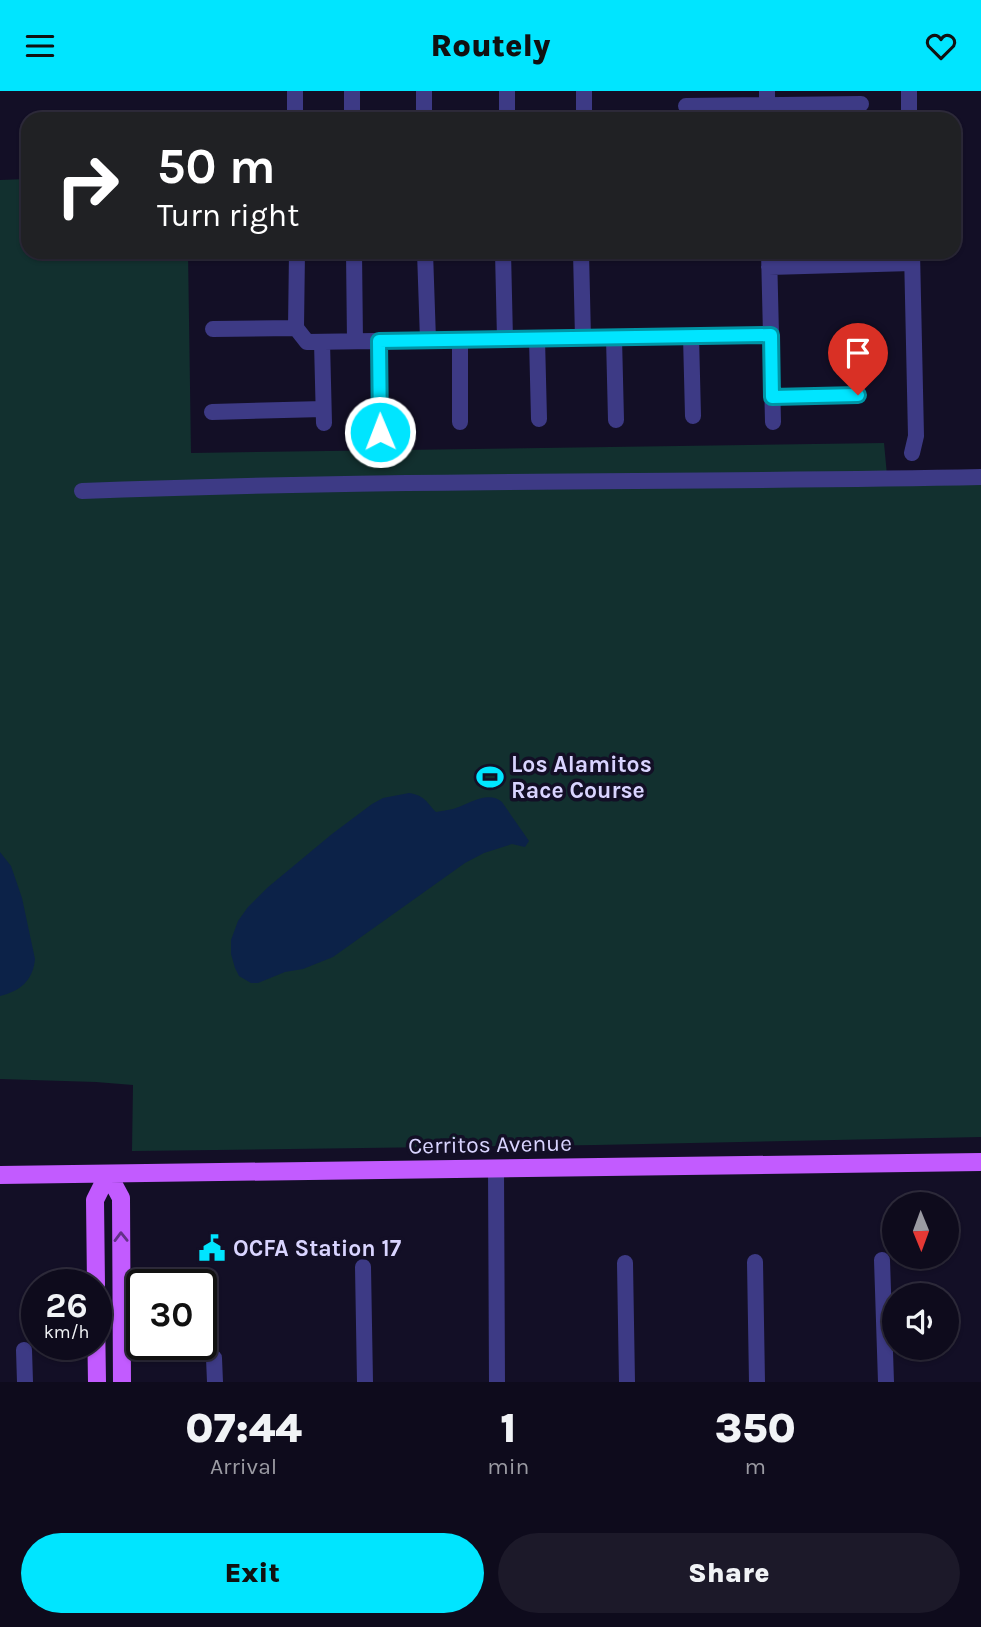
<!DOCTYPE html>
<style>
body{margin:0;font-family:Karla,sans-serif;background:#1c1929;color:#f1f3f6;height:100vh;display:flex;flex-direction:column;font-size:26px;white-space:nowrap}
*{box-sizing:border-box;margin:0}
p{font-size:23px;color:#9b9ba3}
.icon{flex:none;width:38px;height:38px;fill:none;stroke:currentColor;stroke-width:2;stroke-linecap:round;stroke-linejoin:round}
.map{position:relative;height:1291px;overflow:hidden}
.sheet{display:flex;flex-direction:column;background:#0e0b1c;flex:1}
.sheet>*{flex:none}
.top-card{position:absolute;left:21px;top:21px;width:940px;height:147px;border-radius:21px;box-shadow:0 2px 5px #0004,0 0 0 2px #2e2b3b;background:#202124;color:#fff;overflow:hidden}
.needle{width:46px;rotate:179deg}
.tools{position:absolute;left:882px;top:1101px;display:grid;gap:14px}
.tools a{display:grid;place-items:center;width:77px;height:77px;border-radius:50%;background:#0e0b1c;box-shadow:0 2px 5px #0004,0 0 0 2px #2e2b3b;font-size:35px}
.speed{position:absolute;left:21px;top:1178px;display:flex;gap:14px;font-size:35px;font-weight:700;text-align:center}
.speed>*{display:grid;place-content:center;width:91px;height:91px;border-radius:50%;background:#0e0b1c;box-shadow:0 2px 5px #0004,0 0 0 2px #2e2b3b;line-height:1}
.speed small{font-size:18px;font-weight:400}
.speed .limit{border:4px solid #111;border-radius:10px;background:#fff;color:#111}
.pin{position:absolute;display:grid;place-items:center;width:60px;height:60px;color:#fff;margin:-72px -30px;border-radius:50% 50% 50% 0;rotate:-45deg;box-shadow:0 0 7px #0007}
.pin .icon{rotate:45deg}
.me{position:absolute;width:77px;margin:-38px;rotate:359deg;stroke-linejoin:round;filter:drop-shadow(0 0 5px #0008)}
.turn{display:flex;align-items:center;gap:24px;height:147px;padding:0 21px;font-size:32px}
.turn .icon{width:91px;height:91px;stroke-width:2.5}
.turn b{display:block;font-size:49px;line-height:60px}
.eta{display:flex;justify-content:space-evenly;align-items:center;height:119px;text-align:center}
.eta b{font-size:42px;font-weight:800;line-height:49px}
.action{display:flex;gap:14px;margin-top:auto;padding:14px 21px}
.action a{flex:1;height:80px;border-radius:42px;background:#00e5ff;color:#111;font-size:28px;font-weight:800;line-height:80px;text-align:center}
.action a+a{background:#1c1929;color:#f1f3f6}
header{display:flex;justify-content:space-between;align-items:center;height:91px;padding:0 21px;background:#00e5ff;color:#111;font-size:32px;font-weight:800}
.map>svg:first-child{display:block}
.green{fill:#12302f}
.water{fill:#0c2248}
.lines{fill:none;stroke-linecap:round;stroke-linejoin:round}
.minor{stroke:#3d3a85;stroke-width:16}
.major{stroke:#c25bff;stroke-width:18}
.oneway{stroke:#623188}
.route-casing{stroke:#0095a6;stroke-width:18}
.route{stroke:#00e5ff;stroke-width:12}
.labels{text-anchor:middle;stroke-width:7;stroke-linejoin:round;paint-order:stroke}
.poi-label{font-size:23px;font-weight:bold;fill:#d9d4ff;stroke:#130f26;text-anchor:start}
.street-label{font-size:23px;fill:#d9d4ff;stroke:#130f26}
</style>
<header><svg class="icon" aria-label="menu" viewBox="0 0 24 24"><path d="M4 6h16M4 12h16M4 18h16"/></svg>Routely<svg class="icon" aria-label="heart" viewBox="0 0 24 24"><path d="M12 20l-8-8c-3-5 5-10 8-4 3-6 11-1 8 4z"/></svg></header>
<div class="map">
<svg width="981" height="1291" viewBox="0 0 981 1291">
<rect width="100%" height="100%" fill="#130f26"/>
<!-- green -->
<path class="green" d="M28,88V161H188L191,362L884,352L887,384L981,382V1046L596,1054L132,1060L133,994L96,991L0,988V89Z"/>
<!-- water -->
<path class="water" d="M409,702C426,705 426,711 436,721C442,720 448,719 453,718C469,713 488,699 502,711L529,750L525,756L512,753L484,762L465,772L333,866L303,878L285,881L258,892H251L239,885L235,877L231,863V849L238,830L248,816L267,797L332,743L372,713L383,707Z
M0,761L11,775L22,807L35,868C33,890 20,900 0,905Z"/>
<g class="lines">
<!-- minor -->
<path class="minor" d="M295,0V28
M352,0V28
M424,0V28
M507,0V28
M584,0V28
M767,0V28
M909,0V28
M686,15L861,13
M213,161L297,162
M297,161L296,237L307,251L771,244L769,161
M354,161L355,250
M425,161L428,249
M503,161L505,248
M581,161L583,247
M769,176L912,172
M213,238L296,237
M771,244L773,331
M691,245L693,325
M614,247L616,329
M537,248L539,328
M379,250L380,341
M322,251L324,332
M772,306L858,304
M212,321L323,318
M460,331V249
M912,362L916,345L912,161
M82,400C381,388 681,392 981,386
M496,1077L497,1291
M882,1169L886,1291
M755,1171L757,1291
M625,1172L627,1291
M363,1176L365,1291
M24,1259L25,1291
M214,1267L215,1291"/>
<!-- major -->
<path class="major" d="M108,1083L121,1107L122,1291
M0,1084L981,1071
M96,1194L95,1109L108,1083
M96,1224L97,1291"/>
</g>
<!-- one-way arrows -->
<defs><path id="oneway-chevron" d="M-2-3.5L2.5 0L-2 3.5" fill="none" stroke-width="1.6" stroke-linecap="round" stroke-linejoin="round" transform="scale(1.75)"/></defs>
<use class="oneway" href="#oneway-chevron" transform="translate(121 1146) rotate(-91)"/>
<g class="lines">
<defs>
<path id="route" d="M380,341L379,250L771,244L772,306L858,304"/>
</defs>
<!-- route casing -->
<use href="#route" class="route-casing"/>
<!-- route -->
<use href="#route" class="route"/>
</g>
<!-- icons -->
<defs>
<symbol id="stadium-bare" viewBox="-9 -9 18 18"><path d="M0-5a6.5 5 0 1 0 0 10a6.5 5 0 1 0 0-10ZM-3.5-1.8h7v3.6h-7Z" fill="#00e5ff" stroke="#130f26" stroke-width="2.5" paint-order="stroke"/></symbol>
<symbol id="civic-bare" viewBox="-9 -9 18 18"><path d="M-.6-6.5H3V-4.5H.6V-3L4-1V1h2V6H-6V1h2V-1L-.6-3ZM-1.2 2.5V6h2.4V2.5Z" fill="#00e5ff" stroke="#130f26" stroke-width="2.5" paint-order="stroke"/></symbol>
</defs>
<g fill-rule="evenodd">
<use href="#stadium-bare" x="471" y="667" width="38" height="38"/>
<use href="#civic-bare" x="193" y="1138" width="38" height="38"/>
</g>
<g class="labels">
<!-- poi labels -->
<g class="poi-label">
<text x="511" y="681">Los Alamitos<tspan x="511" dy="26">Race Course</tspan></text>
<text x="233" y="1165">OCFA Station 17</text>
</g>
<!-- street labels -->
<g class="street-label">
<text transform="translate(490 1053) rotate(-1)" y="8">Cerritos Avenue</text>
</g>
</g>
</svg>
<div class="tools">
<a><svg class="needle" viewBox="-14 -14 28 28"><path d="M0-13l5 13h-10z" fill="#e53935"/><path d="M0 13l5-13h-10z" fill="#9b9ba3"/></svg></a>
<a><svg class="icon" aria-label="sound" viewBox="0 0 24 24"><path d="M4 9h4l5-4v14l-5-4H4zM17 9q2 3 0 6"/></svg></a>
</div>
<div class="speed"><div>26<small>km/h</small></div><div class="limit">30</div></div>
<div class="pin" style="left:858px;top:304px;background:#d93025"><svg class="icon" aria-label="arrive" viewBox="0 0 24 24"><path d="M6 21V4h12l-3 4 3 4H6"/></svg></div>
<svg class="me" style="left:380px;top:341px" viewBox="-20 -20 40 40"><circle r="17" fill="#00e5ff" stroke="#fff" stroke-width="3"/><path d="M0-11L8 9 0 5-8 9z" fill="#fff"/></svg>
<div class="top-card">
<div class="turn"><svg class="icon" aria-label="right" viewBox="0 0 24 24"><path d="M7 20v-9h11M14 6l5 5-5 5"/></svg><div><b>50 m</b>Turn right</div></div>
</div>
</div>
<section class="sheet">
<div class="eta">
<div><b>07:44</b><p>Arrival</p></div>
<div><b>1</b><p>min</p></div>
<div><b>350</b><p>m</p></div>
</div>
<div class="action"><a>Exit</a><a>Share</a></div>
</section>
